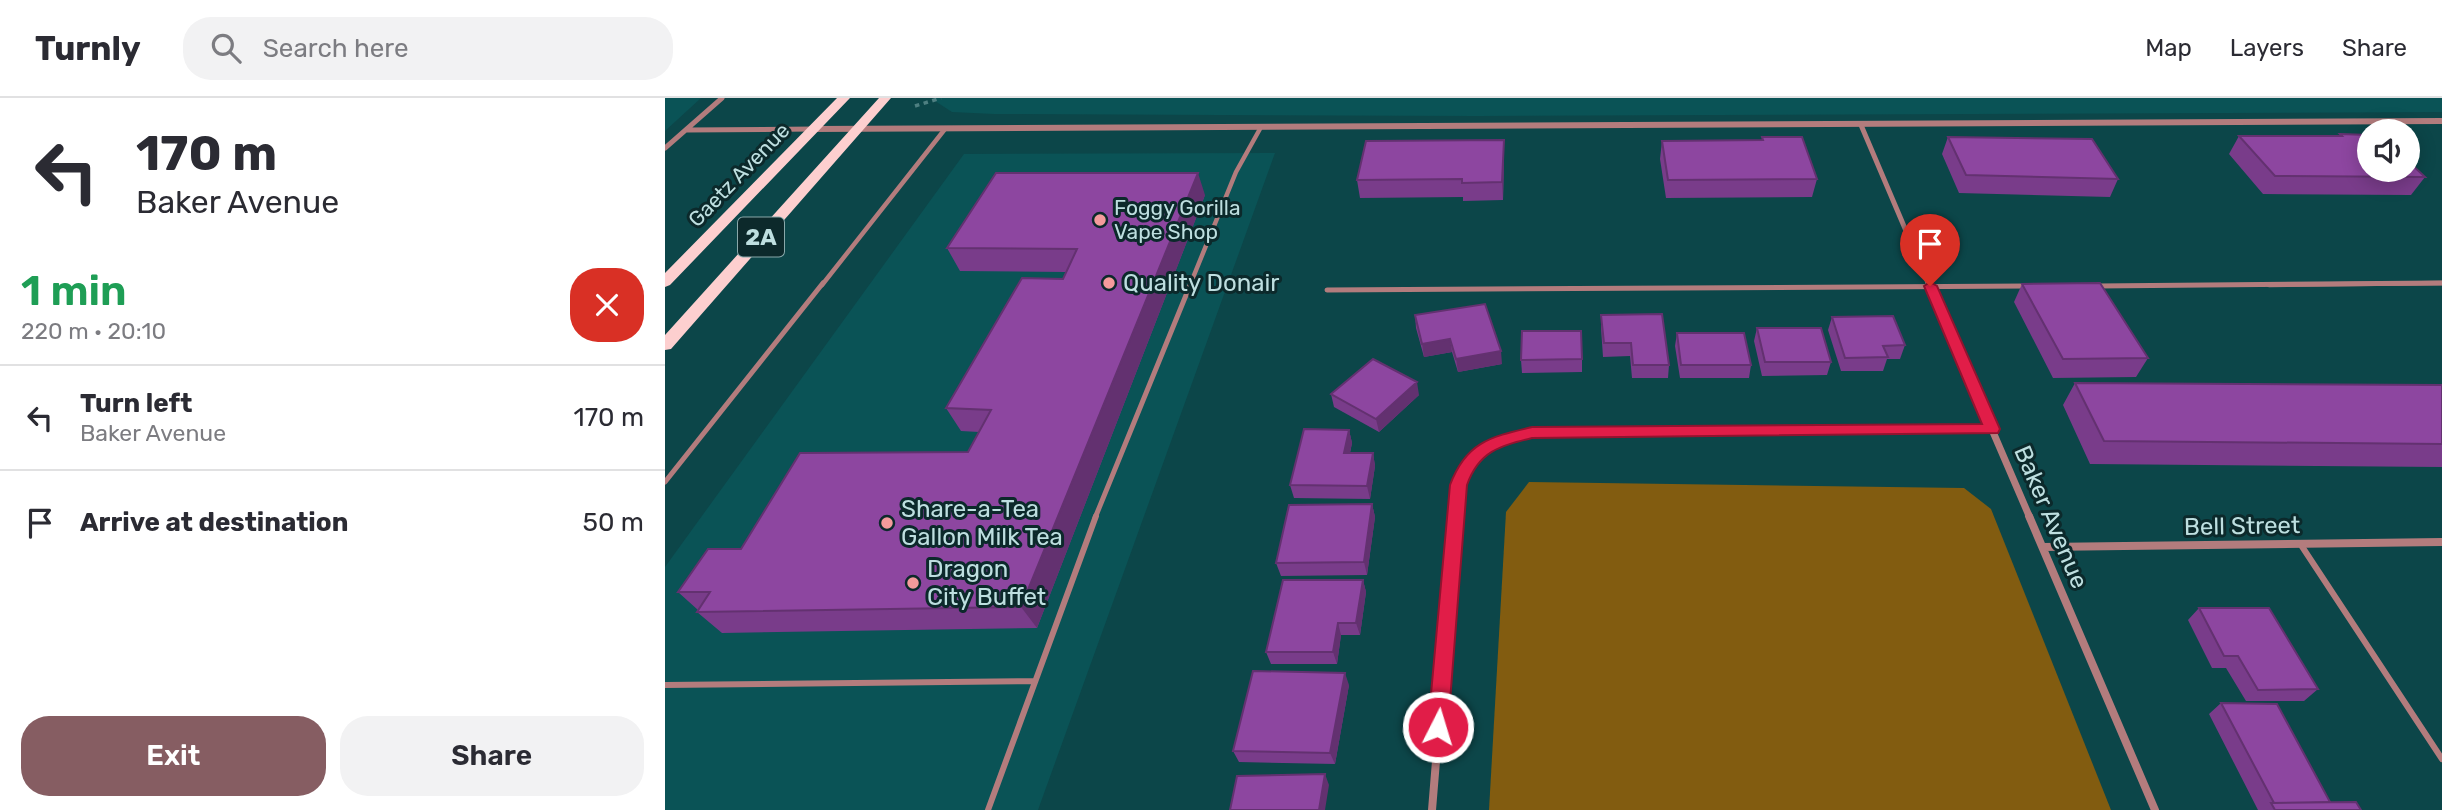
<!DOCTYPE html>
<meta charset="utf-8">
<style>
body{margin:0;font-family:Rubik,sans-serif;background:#f2f2f3;color:#2b2b33;height:100vh;display:flex;flex-direction:column;font-size:26px;white-space:nowrap}
*{box-sizing:border-box;margin:0}
p{font-size:23px;color:#7c7c81}
.icon{flex:none;width:38px;height:38px;fill:none;stroke:currentColor;stroke-width:2;stroke-linecap:round;stroke-linejoin:round}
.map{position:relative;flex:1;overflow:hidden}
.drawer{display:flex;flex-direction:column;background:#fff;width:665px}
.drawer>*{flex:none}
.banner{background:#fff;color:#2b2b33;overflow:hidden}
.tools{position:absolute;left:1692px;top:21px;display:grid;gap:14px}
.tools a{display:grid;place-items:center;width:63px;height:63px;border-radius:50%;background:#fff;box-shadow:0 4px 18px #0003;font-size:35px}
.pin{position:absolute;display:grid;place-items:center;width:60px;height:60px;color:#fff;margin:-72px -30px;border-radius:50% 50% 50% 0;rotate:-45deg;box-shadow:0 0 7px #0007}
.pin .icon{rotate:45deg}
.me{position:absolute;width:77px;margin:-38px;rotate:5deg;stroke-linejoin:round;filter:drop-shadow(0 0 5px #0008)}
.turn{display:flex;align-items:center;gap:24px;height:147px;padding:0 21px;font-size:32px}
.turn .icon{width:91px;height:91px;stroke-width:2.5}
.turn b{display:block;font-size:49px;line-height:60px}
.round{display:grid;place-items:center;flex:none;width:74px;height:74px;border-radius:28px;background:#f2f2f3}
.headline{display:flex;align-items:center;justify-content:space-between;height:119px;padding:0 21px}
h1{font-size:42px;font-weight:600;line-height:52px;color:#1e9e55}
.action{display:flex;gap:14px;margin-top:auto;padding:14px 21px}
.action a{flex:1;height:80px;border-radius:28px;background:#865d62;color:#fff;font-size:28px;font-weight:600;line-height:80px;text-align:center}
.action a+a{background:#f2f2f3;color:#2b2b33}
ul{padding:0;list-style:none}
li{display:flex;align-items:center;gap:21px;height:105px;padding:0 21px;border-top:2px solid #e1e1e2}
li div{flex:1}
li b{display:block;font-size:26px}
li em{font-style:normal}
header{display:flex;align-items:center;gap:42px;box-sizing:border-box;height:98px;padding:0 35px;background:#fff;border-bottom:2px solid #e1e1e2}
header strong{font-size:33px}
nav{display:flex;gap:38px;margin-inline-start:auto;font-size:24px}
.search{width:490px;height:63px;background:#f2f2f3;display:flex;align-items:center;gap:18px;box-sizing:border-box;padding:0 24px;border-radius:28px;color:#7c7c81;font-size:26px}
main{display:flex;flex:1;min-height:0}
.map>svg:first-child{display:block}
.built{fill:#0a5356}
.green{fill:#825c10}
.lines{fill:none;stroke-linecap:round;stroke-linejoin:round}
.path{stroke:#4e7f81;stroke-width:3.5;stroke-dasharray:4.5 4.5;stroke-linecap:butt}
.service-far2{stroke:#b37c7d;stroke-width:4.5}
.service-far1{stroke:#b37c7d;stroke-width:5}
.service{stroke:#b37c7d;stroke-width:6}
.minor-far2{stroke:#b37c7d;stroke-width:5}
.minor-far1{stroke:#b37c7d;stroke-width:7}
.minor{stroke:#b37c7d;stroke-width:8}
.tertiary{fill:#b37c7d;fill-rule:evenodd}
.primary{fill:#fdcfcf;fill-rule:evenodd}
.wall{fill:#793c8a}
.shaded-wall{fill:#633170}
.building{fill:#8d46a0;stroke:#633170;stroke-width:2}
.route{fill:#e11d48;stroke:#92132f;stroke-width:2}
.poi-dot{fill:#f59b9c;stroke:#0c292b;stroke-width:2.5}
.labels{text-anchor:middle;stroke-width:6;stroke-linejoin:round;paint-order:stroke}
.far-street-label{font-size:21px;fill:#bedfe0;stroke:#0c292b}
.far-poi-label{font-size:21px;fill:#bedfe0;stroke:#0c292b;text-anchor:start}
.shield{fill:#0c292b;stroke:#89a8aa;stroke-width:2}
.shield-label{font-size:23px;font-weight:bold;fill:#bedfe0}
.poi-label{font-size:24px;fill:#bedfe0;stroke:#0c292b;text-anchor:start}
.street-label{font-size:24px;fill:#bedfe0;stroke:#0c292b}
</style>
<header>
<strong>Turnly</strong>
<div class="search"><svg class="icon" aria-label="search" viewBox="0 0 24 24"><circle cx="10" cy="10" r="6"/><path d="M15 15l6 6"/></svg>Search here</div>
<nav><a>Map</a><a>Layers</a><a>Share</a></nav>
</header>
<main>
<section class="drawer">
<div class="banner">
<div class="turn"><svg class="icon" aria-label="left" viewBox="0 0 24 24"><path d="M17 20v-9H6M10 6l-5 5 5 5"/></svg><div><b>170 m</b>Baker Avenue</div></div>
</div>
<div class="headline"><div><h1>1 min</h1><p>220 m · 20:10</p></div><a class="round" style="background:#d93025;color:#fff"><svg class="icon" aria-label="close" viewBox="0 0 24 24"><path d="M6 6l12 12M18 6L6 18"/></svg></a></div>
<ul>
<li><svg class="icon" aria-label="left" viewBox="0 0 24 24"><path d="M17 20v-9H6M10 6l-5 5 5 5"/></svg><div><b>Turn left</b><p>Baker Avenue</p></div><em>170 m</em></li>
<li><svg class="icon" aria-label="arrive" viewBox="0 0 24 24"><path d="M6 21V4h12l-3 4 3 4H6"/></svg><div><b>Arrive at destination</b></div><em>50 m</em></li>
</ul>
<div class="action"><a>Exit</a><a>Share</a></div>
</section>
<div class="map">
<svg width="1777" height="712" viewBox="0 0 1777 712">
<rect width="100%" height="100%" fill="#0c4649"/>
<!-- built -->
<path class="built" d="M0,0H36L0,33Z
M271,0H1777V14L812,18L329,16L287,14L270,3Z
M610,55L373,712H0V469L299,56Z"/>
<!-- green -->
<path class="green" d="M864,384L1299,390L1326,411L1446,712H824L841,414Z"/>
<g class="lines">
<!-- path -->
<path class="path" d="M250,8L276,0"/>
<!-- service-far2 -->
<path class="service-far2" d="M157,187L280,31
M525,187L571,74L596,29
M1604,187L1777,185"/>
<!-- service-far1 -->
<path class="service-far1" d="M1432,188L1777,185
M662,192L1362,188
M0,384L158,185
M430,420L526,185"/>
<!-- service -->
<path class="service" d="M1636,447L1777,661
M0,587L370,583
M323,712L431,418"/>
<!-- minor-far2 -->
<path class="minor-far2" d="M1196,27L1264,187
M21,32L149,31
M0,50L57,0"/>
<!-- minor-far1 -->
<path class="minor-far1" d="M1264,185L1365,420
M791,420C796,363 810,346 867,334L1327,331"/>
<!-- minor -->
<path class="minor" d="M1364,418L1490,712
M1378,449L1777,444
M767,712L791,418"/>
<!-- tertiary -->
<path class="tertiary" d="M1777,20V26L149,34L145,31L149,28Z"/>
<!-- primary -->
<path class="primary" d="M172,0H185L5,187L0,189V175Z
M214,0H226L6,251L0,252V237Z"/>
</g>
<!-- wall -->
<path class="wall" d="M1675,36L1760,79L1746,97L1598,96L1564,56L1574,38H1674Z
M1097,39L1152,81L1147,99L1001,100L995,61L997,43L1097,42Z
M1283,39L1453,81L1445,99L1294,95L1277,56Z
M839,60L838,102L798,103V99L695,100L692,82Z
M540,97L372,530L57,535L32,514L33,512L13,494L76,451L303,354L314,334L296,333L281,310L398,181L401,174L295,173L282,150Z
M1357,186L1483,260L1471,279L1388,280L1349,204Z
M750,217L837,266L793,274L787,254L759,259L751,230Z
M936,217L1004,267L1003,280H967L965,258L938,259L936,230Z
M1167,219L1240,247L1235,261H1222L1218,273H1176L1163,232Z
M1092,230L1166,264L1162,277L1097,278L1089,243Z
M1012,235L1086,267L1084,280H1015L1010,248Z
M917,261V274L857,275L856,262Z
M1410,285L1777,287V369L1425,366L1398,307Z
M666,296L754,297L714,334L669,309Z
M684,332L687,345L685,355H708L710,368L705,401L629,400L625,387Z
M707,406L710,419L702,477L616,478L611,465Z
M698,482L701,494L695,537H676L672,566H606L601,554Z
M1534,510L1653,591L1639,603H1581L1561,570H1547L1523,522Z
M684,587L670,666L574,664L568,653Z
M1556,605L1665,704L1696,712H1593L1544,616Z"/>
<!-- shaded-wall -->
<path class="shaded-wall" d="M839,42V60L838,102L837,84Z
M533,75L540,97L372,530L356,509Z
M785,241L787,254L759,259L757,246Z
M836,253L837,266L793,274L791,261Z
M752,284L754,297L714,334L711,321Z
M684,332L687,345L682,368L679,355Z
M708,355L710,368L705,401L702,388Z
M707,406L710,419L702,477L699,464Z
M698,482L701,494L695,537L691,525Z
M673,525L676,537L672,566L668,554Z
M680,575L684,587L670,666L665,655Z
M660,676L664,687L660,712H654Z"/>
<!-- building -->
<path class="building" d="M1675,36L1704,37V72H1743V63L1760,79L1610,78L1574,38H1677Z
M1097,39H1137L1152,81L1003,82L997,43L1098,42Z
M1283,39L1427,41L1453,81L1301,77Z
M839,42L837,84L797,85V81L692,82L701,43Z
M331,75H533L356,509L32,514L45,494H13L43,451H76L135,355L303,354L326,312L281,310L357,180L398,181L412,151L282,150Z
M1435,185L1483,260L1398,261L1357,186Z
M820,206L836,253L791,261L785,241L757,246L750,217Z
M997,216L1004,267H968L966,245H939L936,217Z
M1228,218L1240,247L1218,248L1223,259L1180,260L1167,219Z
M1092,230H1156L1166,264H1100Z
M857,233H916L917,261L856,262Z
M1012,235H1079L1086,267H1016Z
M708,261L752,284L711,321L666,296Z
M1410,285L1777,287V346L1439,343Z
M639,331L684,332L679,355H708L702,388L625,387Z
M707,406L699,464L611,465L624,407Z
M618,482H698L691,525H673L668,554H601Z
M1534,510H1604L1653,591L1593,592L1573,558H1559Z
M588,573L680,575L665,655L568,653Z
M1556,605L1612,606L1665,704L1609,705Z
M660,676L654,712H565L572,678Z
M1691,704L1696,712H1610L1606,705Z"/>
<!-- route -->
<path class="route" d="M1265,184L1272,188L1335,331L1333,335L867,340C835,348 814,353 802,387L783,629L780,635L773,638L766,635L763,629L785,387C801,344 825,339 867,329L1317,326L1259,188Z"/>
<!-- markers -->
<g class="poi-dot">
<circle cx="435" cy="122" r="7"/>
<circle cx="444" cy="185" r="7"/>
<circle cx="222" cy="425" r="7"/>
<circle cx="248" cy="485" r="7"/>
</g>
<g class="labels">
<!-- far-street labels -->
<g class="far-street-label">
<text transform="translate(74 77) rotate(-46)" y="7">Gaetz Avenue</text>
</g>
<!-- far-poi labels -->
<g class="far-poi-label">
<text x="449" y="117">Foggy Gorilla<tspan x="449" dy="24">Vape Shop</tspan></text>
</g>
<!-- shield labels -->
<rect class="shield" x="73" y="119.5" width="46" height="39" rx="5"/>
<g class="shield-label">
<text x="96" y="147">2A</text>
</g>
<!-- poi labels -->
<g class="poi-label">
<text x="458" y="193">Quality Donair</text>
<text x="236" y="419">Share-a-Tea<tspan x="236" dy="28">Gallon Milk Tea</tspan></text>
<text x="262" y="479">Dragon<tspan x="262" dy="28">City Buffet</tspan></text>
</g>
<!-- street labels -->
<g class="street-label">
<text transform="translate(1386 419) rotate(67)" y="8">Baker Avenue</text>
<text transform="translate(1577 428) rotate(-1)" y="8">Bell Street</text>
</g>
</g>
</svg>
<div class="tools">
<a><svg class="icon" aria-label="sound" viewBox="0 0 24 24"><path d="M4 9h4l5-4v14l-5-4H4zM17 9q2 3 0 6"/></svg></a>
</div>
<div class="pin" style="left:1265px;top:188px;background:#d93025"><svg class="icon" aria-label="arrive" viewBox="0 0 24 24"><path d="M6 21V4h12l-3 4 3 4H6"/></svg></div>
<svg class="me" style="left:773px;top:629px" viewBox="-20 -20 40 40"><circle r="17" fill="#e11d48" stroke="#fff" stroke-width="3"/><path d="M0-11L8 9 0 5-8 9z" fill="#fff"/></svg>
</div>
</main>
